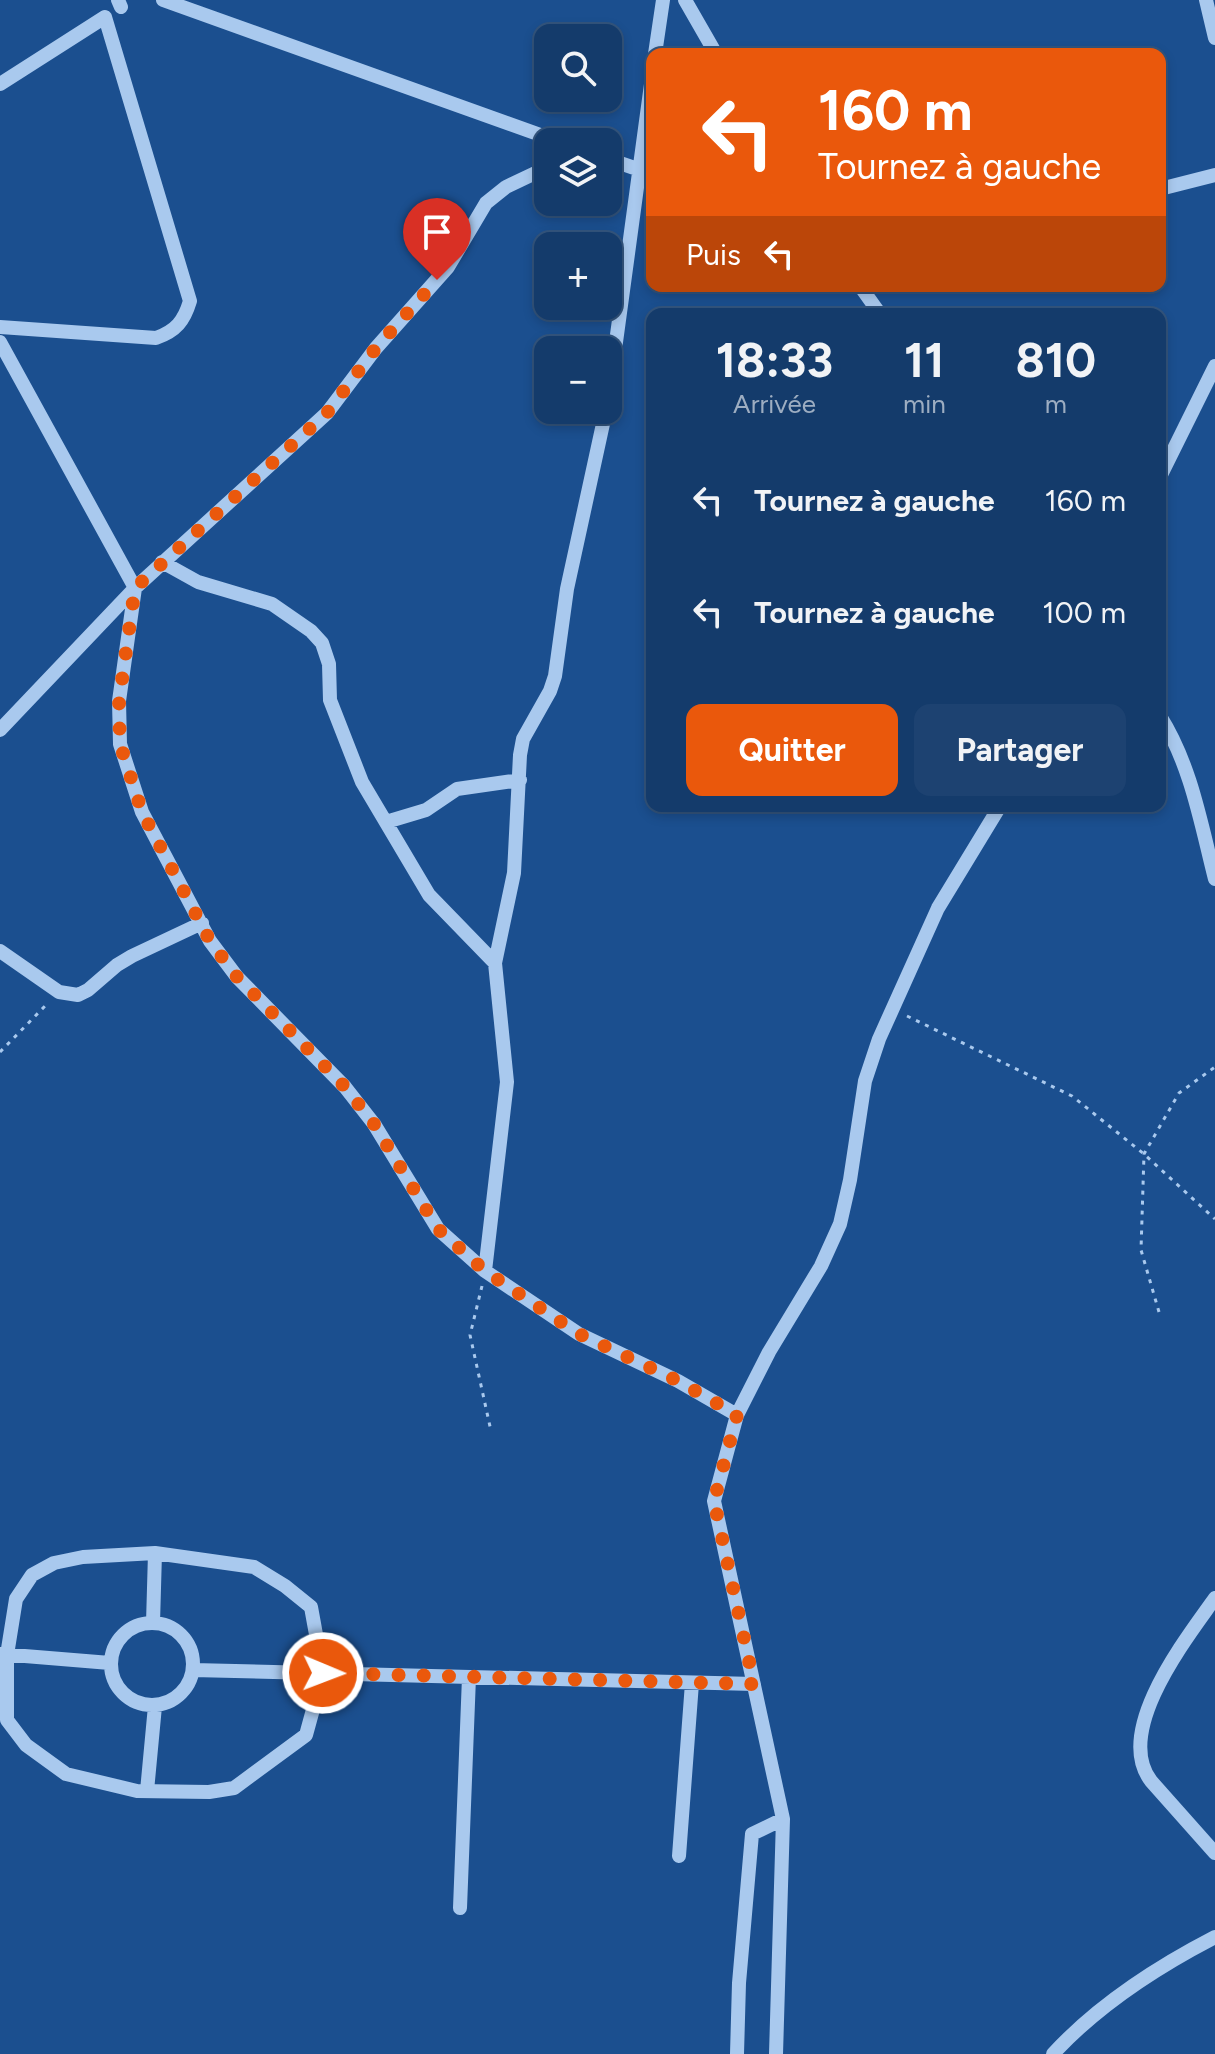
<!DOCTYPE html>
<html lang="fr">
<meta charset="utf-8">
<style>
body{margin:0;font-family:Figtree,sans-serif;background:#1d4271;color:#f1f3f6;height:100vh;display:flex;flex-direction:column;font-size:30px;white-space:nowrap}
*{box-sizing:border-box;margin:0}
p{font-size:26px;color:#9dadc1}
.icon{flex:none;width:44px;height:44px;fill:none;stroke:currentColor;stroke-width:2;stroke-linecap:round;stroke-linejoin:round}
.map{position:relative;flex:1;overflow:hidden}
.details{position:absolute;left:646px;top:308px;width:520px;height:504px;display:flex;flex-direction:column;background:#143b6b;border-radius:16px;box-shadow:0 4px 12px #0003,0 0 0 2px #33557e}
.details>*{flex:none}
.top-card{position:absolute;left:646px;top:48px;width:520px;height:244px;border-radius:16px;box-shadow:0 4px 12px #0003,0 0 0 2px #33557e;background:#ea580c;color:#fff;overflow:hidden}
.controls{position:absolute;left:534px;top:24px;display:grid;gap:16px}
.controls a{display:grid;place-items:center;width:88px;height:88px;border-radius:16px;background:#143b6b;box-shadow:0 4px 12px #0003,0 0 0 2px #33557e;font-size:40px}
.pin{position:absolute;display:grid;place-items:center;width:68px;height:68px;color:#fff;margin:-82px -34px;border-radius:50% 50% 50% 0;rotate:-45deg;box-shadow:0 0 8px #0007}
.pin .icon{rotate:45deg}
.me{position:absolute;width:88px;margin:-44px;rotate:91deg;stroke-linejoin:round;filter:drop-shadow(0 0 6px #0008)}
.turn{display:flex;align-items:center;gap:28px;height:168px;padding:0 40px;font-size:36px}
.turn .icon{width:104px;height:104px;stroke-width:2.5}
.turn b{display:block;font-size:56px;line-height:68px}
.then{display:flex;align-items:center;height:76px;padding:0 40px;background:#0003;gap:16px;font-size:30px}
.eta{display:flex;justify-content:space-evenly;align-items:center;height:136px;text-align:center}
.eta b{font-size:48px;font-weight:700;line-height:56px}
.cta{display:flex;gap:16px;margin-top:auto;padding:16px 40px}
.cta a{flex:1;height:92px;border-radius:16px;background:#ea580c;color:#fff;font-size:32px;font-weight:700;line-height:92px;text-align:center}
.cta a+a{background:#1d4271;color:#f1f3f6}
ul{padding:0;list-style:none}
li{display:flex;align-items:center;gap:24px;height:112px;padding:0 40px}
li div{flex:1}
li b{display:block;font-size:30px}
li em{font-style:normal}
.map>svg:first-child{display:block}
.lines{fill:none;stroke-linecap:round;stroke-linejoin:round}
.path{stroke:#a9c9ee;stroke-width:3;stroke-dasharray:4 6;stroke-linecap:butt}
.minor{stroke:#a9c9ee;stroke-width:14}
.route{stroke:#ea580c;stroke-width:14;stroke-dasharray:0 25.2}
</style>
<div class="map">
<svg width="1215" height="2054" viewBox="0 0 1215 2054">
<rect width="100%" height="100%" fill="#1b4f8f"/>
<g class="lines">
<!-- path -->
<path class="path" d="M907,1016L1072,1096L1144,1154L1215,1219
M0,1052L48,1003
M482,1286L470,1335L491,1431
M1159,1312L1141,1250L1144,1154L1179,1093L1215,1067"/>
<!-- minor -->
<path class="minor" d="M118,0L121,7
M163,0L560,142
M685,0L716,54
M1206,0L1215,38
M655,54L663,0
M0,84L105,17L190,301C184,321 176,331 156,338L0,327
M608,159L652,174
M548,167L506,187L486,203L448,267L376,348L327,413L135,588L119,701L120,744L142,812L210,941L237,977L345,1087L374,1124L438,1229L485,1271L579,1334L678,1381L737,1415
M1160,189L1215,175
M860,286L880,314
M0,342L135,588L0,730
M608,401L652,77
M1160,477L1215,366
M162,562L198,582L272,604L311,631L322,643L329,664L330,700L362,782L429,895L495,963
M1160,716C1191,765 1201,824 1215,879
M386,822L426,810L457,789L520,780
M0,951L59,992L78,995L88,990L117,965L132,956L202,923
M485,1271L507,1082L495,963L514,873L520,755L523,739L550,691L555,676L567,589L606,410
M155,1553L254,1567L285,1586L311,1607L323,1673L306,1735L234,1788L209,1792L137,1791L66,1774L26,1745L7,1720V1655L16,1599L32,1575L54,1563L83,1557Z
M1215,1598C1186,1639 1113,1731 1151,1781L1215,1853
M111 1664a41 41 0 1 1 82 0a41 41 0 1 1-82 0Z
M153,1623L155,1553
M0,1654L110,1663
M193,1670L754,1684
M147,1791L155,1706
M679,1856L692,1683
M460,1908L469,1677
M737,2054L739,1983L752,1834L783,1819
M776,2054L783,1819L714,1501L737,1415L769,1352L821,1266L840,1224L850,1180L865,1081L879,1039L938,908L1000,806
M1053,2054C1098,2005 1155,1968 1215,1937"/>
</g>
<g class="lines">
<!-- route -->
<path class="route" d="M323,1673L754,1684L714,1501L737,1415L678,1381L579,1334L485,1271L438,1229L374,1124L345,1087L237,977L210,941L142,812L120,744L119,701L135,588L327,413L376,348L437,280"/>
</g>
</svg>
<div class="controls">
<a><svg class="icon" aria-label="search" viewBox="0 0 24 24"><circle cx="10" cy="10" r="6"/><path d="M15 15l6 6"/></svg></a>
<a><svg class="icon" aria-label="layers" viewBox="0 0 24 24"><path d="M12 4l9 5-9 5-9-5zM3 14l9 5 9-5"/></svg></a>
<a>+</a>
<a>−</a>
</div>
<div class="pin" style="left:437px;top:280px;background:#d93025"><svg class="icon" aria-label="arrive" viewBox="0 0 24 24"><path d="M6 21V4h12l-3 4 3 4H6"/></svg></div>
<svg class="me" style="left:323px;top:1673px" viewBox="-20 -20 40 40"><circle r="17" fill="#ea580c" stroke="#fff" stroke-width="3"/><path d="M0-11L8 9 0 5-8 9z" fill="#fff"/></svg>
<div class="top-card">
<div class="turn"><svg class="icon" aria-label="left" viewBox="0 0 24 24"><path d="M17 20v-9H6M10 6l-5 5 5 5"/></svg><div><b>160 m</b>Tournez à gauche</div></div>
<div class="then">Puis<svg class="icon" aria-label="left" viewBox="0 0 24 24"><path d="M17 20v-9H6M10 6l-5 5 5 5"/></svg></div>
</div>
<section class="details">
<div class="eta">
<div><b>18:33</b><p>Arrivée</p></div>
<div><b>11</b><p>min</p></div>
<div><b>810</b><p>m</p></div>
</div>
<ul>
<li><svg class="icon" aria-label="left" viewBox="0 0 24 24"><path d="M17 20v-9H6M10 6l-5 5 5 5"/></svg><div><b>Tournez à gauche</b></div><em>160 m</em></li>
<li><svg class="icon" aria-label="left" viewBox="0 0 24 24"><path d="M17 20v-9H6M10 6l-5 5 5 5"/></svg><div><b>Tournez à gauche</b></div><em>100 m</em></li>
</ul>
<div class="cta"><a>Quitter</a><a>Partager</a></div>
</section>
</div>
